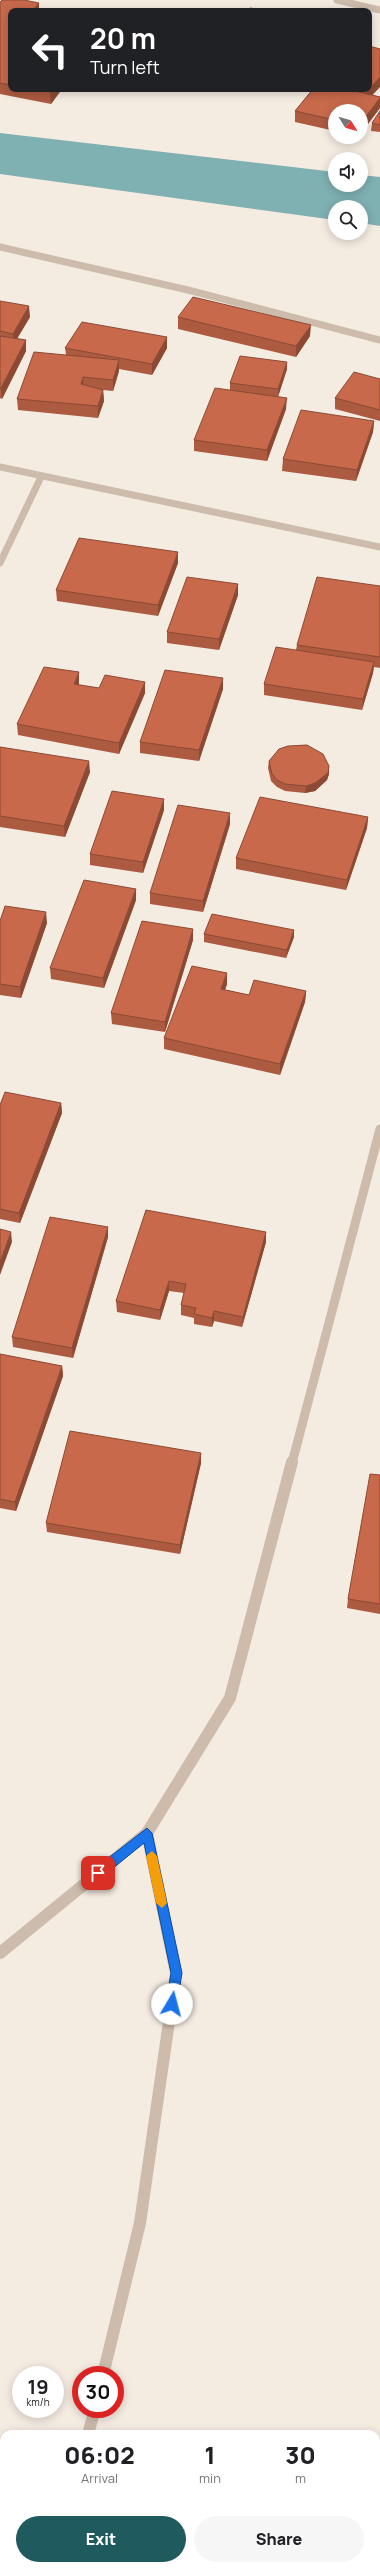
<!DOCTYPE html>
<style>
body{margin:0;font-family:Manrope,sans-serif;background:#f6f6f6;color:#202124;height:100vh;display:flex;flex-direction:column;font-size:15px;white-space:nowrap}
*{box-sizing:border-box;margin:0}
p{font-size:13px;color:#757577}
.icon{flex:none;width:22px;height:22px;fill:none;stroke:currentColor;stroke-width:2;stroke-linecap:round;stroke-linejoin:round}
.map{position:relative;flex:1;overflow:hidden}
.sheet{position:absolute;left:0px;top:2430px;width:380px;height:140px;display:flex;flex-direction:column;background:#fff;border-radius:12px 12px 0 0;box-shadow:0 2px 10px #0003}
.sheet>*{flex:none}
.hud{position:absolute;left:8px;top:8px;width:364px;height:84px;border-radius:8px;box-shadow:0 2px 10px #0003;background:#202124;color:#fff;overflow:hidden}
.needle{width:26px;rotate:127deg}
.controls{position:absolute;left:328px;top:104px;display:grid;gap:8px}
.controls a{display:grid;place-items:center;width:40px;height:40px;border-radius:50%;background:#fff;box-shadow:0 2px 10px #0003;font-size:20px}
.speed{position:absolute;left:12px;top:2366px;display:flex;gap:8px;font-size:20px;font-weight:700;text-align:center}
.speed>*{display:grid;place-content:center;width:52px;height:52px;border-radius:50%;background:#fff;box-shadow:0 2px 10px #0003;line-height:1}
.speed small{font-size:10px;font-weight:400}
.speed .limit{border:6px solid #d22;background:#fff;color:#111}
.pin{position:absolute;display:grid;place-items:center;width:34px;height:34px;color:#fff;margin:-17px;border-radius:8px;box-shadow:0 2px 6px #0006}
.me{position:absolute;width:44px;margin:-22px;rotate:8deg;stroke-linejoin:round;filter:drop-shadow(0 0 3px #0008)}
.turn{display:flex;align-items:center;gap:14px;height:84px;padding:0 16px;font-size:18px}
.turn .icon{width:52px;height:52px;stroke-width:2.5}
.turn b{display:block;font-size:28px;line-height:34px}
.eta{display:flex;justify-content:space-evenly;align-items:center;height:68px;text-align:center}
.eta b{font-size:24px;font-weight:800;line-height:28px}
.button{display:flex;gap:8px;margin-top:auto;padding:8px 16px}
.button a{flex:1;height:46px;border-radius:24px;background:#1f5a5e;color:#fff;font-size:16px;font-weight:800;line-height:46px;text-align:center}
.button a+a{background:#f6f6f6;color:#202124}
.map>svg:first-child{display:block}
.water{fill:#7fb0b2}
.lines{fill:none;stroke-linecap:round;stroke-linejoin:round}
.street-far2{stroke:#cdbbac;stroke-width:7}
.street-far1{stroke:#cdbbac;stroke-width:9}
.street{stroke:#cdbbac;stroke-width:12}
.wall{fill:#ac5a40}
.shaded-wall{fill:#8c4a34}
.building{fill:#c8694b;stroke:#8c4a34}
.route{fill:#1a73e8;stroke:#114b97}
.slow{fill:#f59e0b}
</style>
<div class="map">
<svg width="380" height="2570" viewBox="0 0 380 2570">
<rect width="100%" height="100%" fill="#f4ebe1"/>
<!-- water -->
<path class="water" d="M0,133L335,172V185H361V175L380,177V226L361,223V207H335V220L0,174Z"/>
<g class="lines">
<!-- street-far2 -->
<path class="street-far2" d="M337,0L380,10
M0,247L188,290L380,340
M0,467L380,547
M0,563L41,477"/>
<!-- street-far1 -->
<path class="street-far1" d="M292,1463L380,1129"/>
<!-- street -->
<path class="street" d="M0,1953L147,1833L230,1698L292,1462
M103,2375L140,2223L176,1973L147,1833
M88,2434L95,2409
M55,2570L56,2566"/>
</g>
<!-- wall -->
<path class="wall" d="M0,2L11,11V89H62L51,104L0,94Z
M313,89H369L373,95L380,97V108L361,133V111H335V131L295,122V111Z
M380,111V132L371,131L372,123Z
M0,301L30,317L17,339L26,340V351L2,399L0,398Z
M178,317L310,336L296,357L178,329Z
M65,348H167L152,375L119,369V371L113,391L103,390L104,401L98,418L18,410L17,399L66,355Z
M287,369L278,396L286,409L267,461L194,451V440L230,390V383Z
M380,379V421L335,409V398Z
M374,421L373,432L356,481L282,471L283,459Z
M178,563L158,616L57,601L56,590Z
M238,584V595L219,650L167,643V632Z
M380,586V668L374,667L373,673L362,710L264,695V684L296,650L297,645Z
M145,682V693L119,754L18,735L17,724L79,683V685L99,688Z
M223,689L199,761L140,753V742Z
M0,747L90,772L65,837L0,827Z
M269,761L329,774L327,780L315,791L305,793L285,791L277,787L271,781L268,768Z
M164,810L143,873L90,865V854Z
M368,817L367,828L346,890L236,869V858Z
M230,824L203,912L150,904V893Z
M136,889V900L104,988L51,979L50,968Z
M0,921L47,923L21,998L0,995Z
M193,929V940L165,1032L112,1024L111,1013Z
M294,930V937L286,958L204,942V934Z
M227,973V984L225,990L249,995L306,991L305,1002L280,1075L164,1049V1038Z
M61,1103L62,1113L20,1223L0,1219V1105Z
M266,1232V1242L242,1327L214,1321L212,1327L194,1324V1318L181,1315V1305L184,1293L169,1291L160,1320L117,1312L116,1301Z
M108,1237L73,1358L13,1347L12,1337Z
M0,1354L62,1366L63,1376L16,1511L0,1508Z
M201,1453V1463L180,1554L47,1532L46,1523Z
M380,1475V1614L347,1608L348,1599Z"/>
<!-- shaded-wall -->
<path class="shaded-wall" d="M39,3V11H32Z
M380,77V87L366,102L367,92Z
M52,89H62L51,104L50,92Z
M380,98V108L361,133V123Z
M29,306L30,317L13,345V334Z
M311,325L310,336L296,357V346Z
M167,337V348L152,375V364Z
M26,340V351L2,399L1,388Z
M119,360V371L113,391V380Z
M287,362V369L278,397V389Z
M83,377L84,388L81,384Z
M103,390L104,401L98,418V406Z
M287,398L286,409L267,461V450Z
M374,421L373,432L356,481L357,470Z
M178,552V563L158,616V605Z
M238,584V595L219,650V639Z
M374,662L373,673L362,710L363,699Z
M79,672V683L74,695V684Z
M223,678V689L199,761V750Z
M145,682V693L119,754V743Z
M89,761L90,772L65,837L64,826Z
M329,766V774L327,780L315,791L305,793L306,786Z
M164,799V810L143,873V862Z
M230,813V824L203,912V901Z
M368,817L367,828L346,890L347,880Z
M136,889V900L104,988L103,978Z
M46,912L47,923L21,998L20,987Z
M193,929V940L165,1032V1022Z
M294,930V937L286,958L287,950Z
M227,973V984L221,1000V989Z
M306,991L305,1002L280,1075V1064Z
M61,1103L62,1113L20,1223L19,1213Z
M108,1227V1237L73,1358L72,1348Z
M11,1232L12,1242L0,1275V1262Z
M266,1232V1242L242,1327L243,1317Z
M169,1281V1291L160,1320V1310Z
M214,1311V1321L212,1327V1318Z
M62,1366L63,1376L16,1511L15,1502Z
M201,1453V1463L180,1554V1545Z"/>
<!-- building -->
<path class="building" d="M2,0H24L39,3L32,11H11V85L0,83V2Z
M250,8L267,11H247Z
M369,46L380,49V77L367,92L357,89H369Z
M35,89H52L50,92Z
M313,89H346L380,97V98L361,123V111H335V120L295,111Z
M380,111V125L372,123Z
M193,297L311,325L296,346L178,317Z
M0,301L29,306L13,334L0,331Z
M82,322L167,337L152,364L65,348Z
M0,336L26,340L1,388H0Z
M34,352L119,360L113,380L83,377L81,384L103,390L98,406L17,399Z
M240,356L287,362L278,389L230,383Z
M354,372L380,379V410L335,398Z
M215,388L287,398L267,450L194,440Z
M301,410L374,421L357,470L283,459Z
M79,538L178,552L158,605L56,590Z
M187,577L238,584L219,639L167,632Z
M317,577L380,586V657L297,645Z
M276,647L374,662L363,699L264,684Z
M44,667L79,672L74,684L99,688L105,675L145,682L119,743L17,724Z
M165,670L223,678L199,750L140,742Z
M307,745L323,754L329,766L328,773L315,783L306,786L285,784L277,780L272,774L269,761L279,749L288,746Z
M0,747L89,761L64,826L0,816Z
M112,791L164,799L143,862L90,854Z
M260,797L368,817L347,880L236,858Z
M178,805L230,813L203,901L150,893Z
M84,880L136,889L103,978L50,968Z
M5,906L46,912L20,987L0,984V921Z
M212,914L294,930L287,950L204,934Z
M142,921L193,929L165,1022L111,1013Z
M192,966L227,973L221,989L249,995L254,980L306,991L280,1064L164,1038Z
M5,1092L61,1103L19,1213L0,1209V1105Z
M146,1210L266,1232L243,1317L214,1311L212,1318L194,1314L196,1308L181,1305L186,1284L169,1281L160,1310L116,1301Z
M50,1217L108,1227L72,1348L12,1337Z
M0,1229L11,1232L0,1262Z
M0,1354L62,1366L15,1502L0,1499Z
M70,1431L201,1453L180,1545L46,1523Z
M370,1474L380,1475V1604L348,1599Z"/>
<!-- route -->
<path class="route" d="M147,1828L152,1833L182,1973L177,2004L172,2009L166,2004L171,1973L144,1843L102,1877H94L93,1873L94,1869Z"/>
<!-- slow -->
<path class="slow" d="M152,1851L157,1856L167,1903L162,1908L156,1903L146,1856Z"/>
</svg>
<div class="controls">
<a><svg class="needle" viewBox="-14 -14 28 28"><path d="M0-13l5 13h-10z" fill="#e53935"/><path d="M0 13l5-13h-10z" fill="#757577"/></svg></a>
<a><svg class="icon" aria-label="sound" viewBox="0 0 24 24"><path d="M4 9h4l5-4v14l-5-4H4zM17 9q2 3 0 6"/></svg></a>
<a><svg class="icon" aria-label="search" viewBox="0 0 24 24"><circle cx="10" cy="10" r="6"/><path d="M15 15l6 6"/></svg></a>
</div>
<div class="speed"><div>19<small>km/h</small></div><div class="limit">30</div></div>
<div class="pin" style="left:98px;top:1873px;background:#d93025"><svg class="icon" aria-label="arrive" viewBox="0 0 24 24"><path d="M6 21V4h12l-3 4 3 4H6"/></svg></div>
<svg class="me" style="left:172px;top:2004px" viewBox="-20 -20 40 40"><circle r="19" fill="#fff"/><path d="M0-13L10 11 0 6-10 11z" fill="#1a73e8"/></svg>
<div class="hud">
<div class="turn"><svg class="icon" aria-label="left" viewBox="0 0 24 24"><path d="M17 20v-9H6M10 6l-5 5 5 5"/></svg><div><b>20 m</b>Turn left</div></div>
</div>
<section class="sheet">
<div class="eta">
<div><b>06:02</b><p>Arrival</p></div>
<div><b>1</b><p>min</p></div>
<div><b>30</b><p>m</p></div>
</div>
<div class="button"><a>Exit</a><a>Share</a></div>
</section>
</div>
